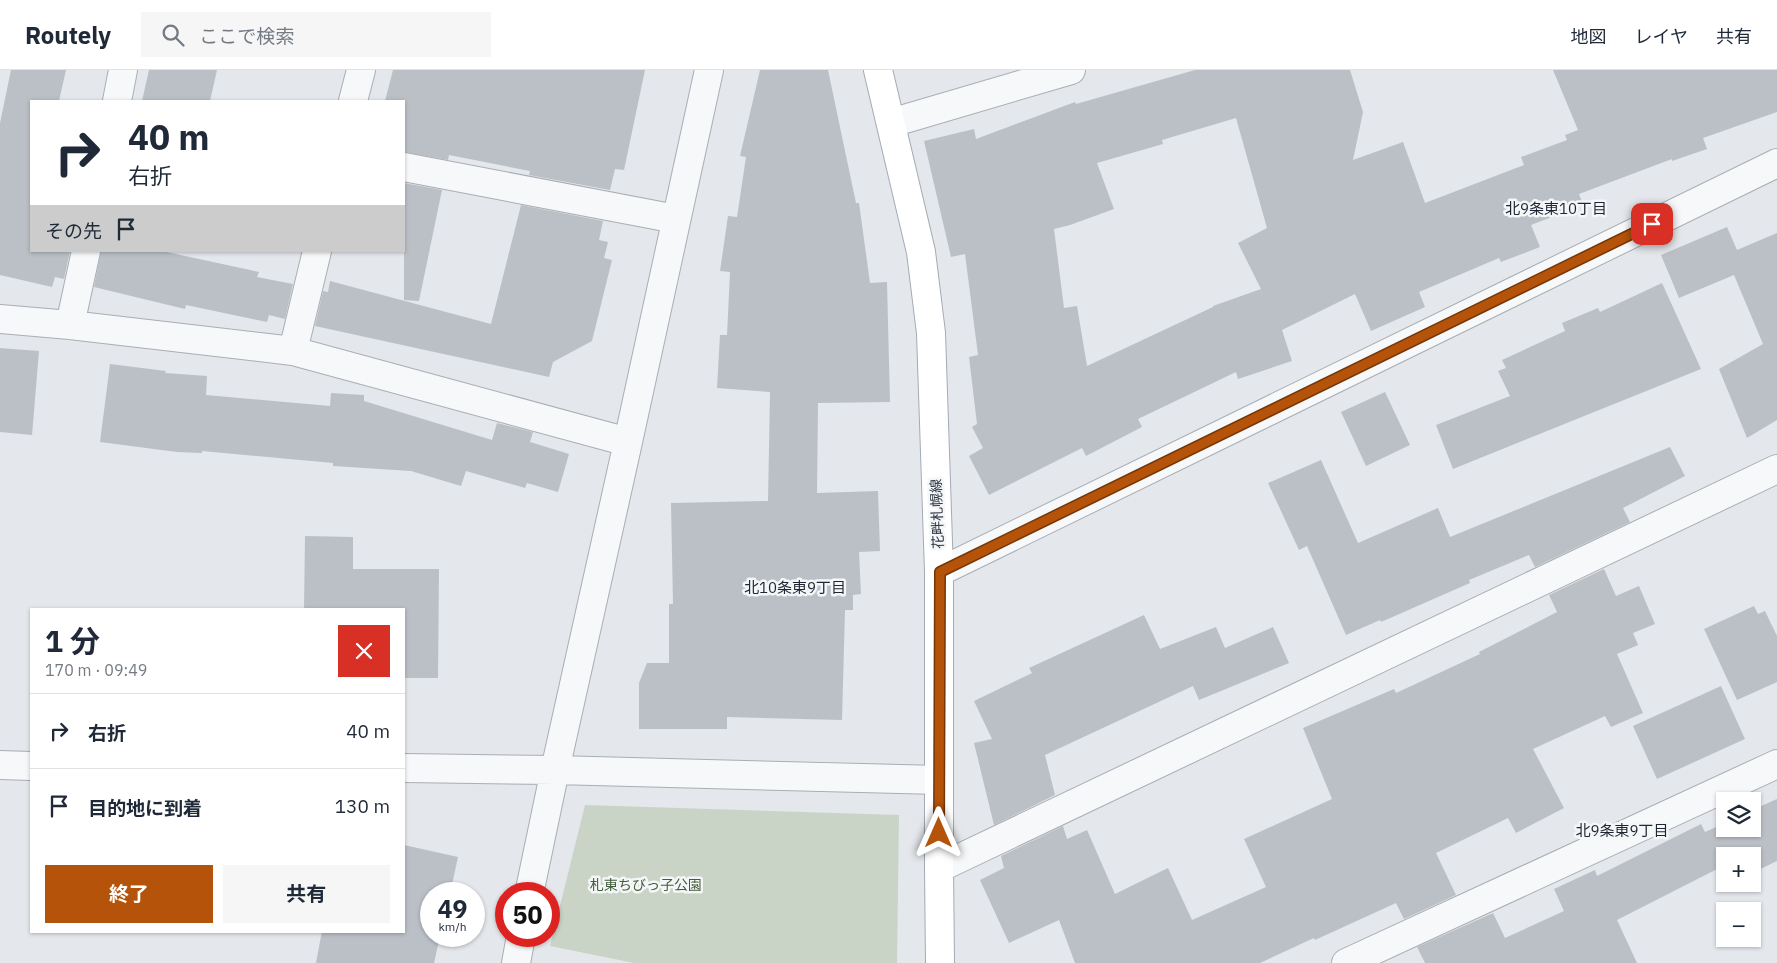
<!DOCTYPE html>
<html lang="ja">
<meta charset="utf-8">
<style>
body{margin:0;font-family:"IBM Plex Sans","Noto Sans JP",sans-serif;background:#f6f6f7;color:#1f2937;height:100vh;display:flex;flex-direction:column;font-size:19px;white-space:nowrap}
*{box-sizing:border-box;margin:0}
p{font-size:16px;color:#747a83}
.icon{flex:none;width:28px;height:28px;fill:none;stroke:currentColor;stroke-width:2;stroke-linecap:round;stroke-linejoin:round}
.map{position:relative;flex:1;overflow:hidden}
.drawer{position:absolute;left:30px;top:538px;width:375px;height:325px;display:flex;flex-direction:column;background:#fff;border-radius:0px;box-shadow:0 1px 4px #0004}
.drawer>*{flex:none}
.guide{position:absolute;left:30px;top:30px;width:375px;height:152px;border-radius:0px;box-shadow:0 1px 4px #0004;background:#fff;color:#1f2937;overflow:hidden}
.tools{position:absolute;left:1716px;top:722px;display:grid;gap:10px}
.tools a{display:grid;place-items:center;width:45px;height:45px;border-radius:0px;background:#fff;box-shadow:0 1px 4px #0004;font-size:25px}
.speed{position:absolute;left:420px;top:812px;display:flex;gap:10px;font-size:25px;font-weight:700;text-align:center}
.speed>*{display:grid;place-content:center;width:65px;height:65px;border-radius:50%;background:#fff;box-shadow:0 1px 4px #0004;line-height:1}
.speed small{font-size:12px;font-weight:400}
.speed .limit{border:8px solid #d22;background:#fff;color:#111}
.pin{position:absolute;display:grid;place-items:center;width:42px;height:42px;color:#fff;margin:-21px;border-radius:10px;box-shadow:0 2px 8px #0006}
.me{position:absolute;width:55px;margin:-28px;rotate:0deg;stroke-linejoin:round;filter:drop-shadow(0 0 4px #0008)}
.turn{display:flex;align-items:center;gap:18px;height:105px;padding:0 15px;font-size:22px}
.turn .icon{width:65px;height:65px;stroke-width:2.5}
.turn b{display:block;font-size:35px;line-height:42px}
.then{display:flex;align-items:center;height:48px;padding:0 15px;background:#0003;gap:10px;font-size:19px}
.round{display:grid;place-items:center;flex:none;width:52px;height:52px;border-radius:0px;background:#f6f6f7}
.overview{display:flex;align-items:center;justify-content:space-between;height:85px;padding:0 15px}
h1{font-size:30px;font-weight:700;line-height:38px}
.button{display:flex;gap:10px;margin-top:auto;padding:10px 15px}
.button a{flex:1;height:58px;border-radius:0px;background:#b45309;color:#fff;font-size:20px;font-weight:700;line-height:58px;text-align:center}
.button a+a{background:#f6f6f7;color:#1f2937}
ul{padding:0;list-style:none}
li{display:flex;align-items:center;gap:15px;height:75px;padding:0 15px;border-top:1px solid #e0e1e3}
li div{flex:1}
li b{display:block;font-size:19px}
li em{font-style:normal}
header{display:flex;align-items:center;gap:30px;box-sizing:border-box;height:70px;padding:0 25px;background:#fff;border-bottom:1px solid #e0e1e3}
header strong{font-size:24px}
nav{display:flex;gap:28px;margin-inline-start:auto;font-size:18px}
.search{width:350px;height:45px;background:#f6f6f7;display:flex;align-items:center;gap:12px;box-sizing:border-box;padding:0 18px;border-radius:0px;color:#747a83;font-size:19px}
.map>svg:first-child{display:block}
.green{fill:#c9d4c6}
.building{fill:#bbc0c7;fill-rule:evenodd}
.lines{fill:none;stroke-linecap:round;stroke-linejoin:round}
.minor-casing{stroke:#a9aeb5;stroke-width:30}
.major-casing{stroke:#a4abb6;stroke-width:30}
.minor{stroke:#f6f8f9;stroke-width:28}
.major{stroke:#fff;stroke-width:28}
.route-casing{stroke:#753606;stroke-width:12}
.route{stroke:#b45309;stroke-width:9}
.labels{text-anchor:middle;stroke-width:5;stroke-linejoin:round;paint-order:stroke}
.street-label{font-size:14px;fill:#2c3542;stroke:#f4f6f8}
.park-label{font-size:14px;fill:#415d3a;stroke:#f4f6f8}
.neighbourhood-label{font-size:15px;fill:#1e2633;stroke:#f4f6f8}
</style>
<header>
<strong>Routely</strong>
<div class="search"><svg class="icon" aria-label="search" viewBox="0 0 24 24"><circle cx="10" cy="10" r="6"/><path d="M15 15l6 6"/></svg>ここで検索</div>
<nav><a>地図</a><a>レイヤ</a><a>共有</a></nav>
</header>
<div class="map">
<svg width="1777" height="893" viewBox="0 0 1777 893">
<rect width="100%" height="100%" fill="#e4e7eb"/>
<!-- green -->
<path class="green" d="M585,735L899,745L897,893H634L550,876Z"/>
<!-- building -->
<path class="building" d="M11,0H66L59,31H31V181H70L64,209L55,207L52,217L0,205V53Z
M149,0H217L210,31H142Z
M393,0H645L624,100L615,99L610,120L529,105L530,101L449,85L448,90L404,82V31H385Z
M760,0H828L856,133H859L870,213L887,212L890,332L818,333L817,423L878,421L880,481L859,482L861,524L853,525V540H845L842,650L727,647V659H639V613L647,593H669V534H673L671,433L768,431L770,322L717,318L720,265H727L730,202L720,201L728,146L737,147L746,87L740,86Z
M1195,0H1350L1363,42L1353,90L1403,72L1425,133L1524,95L1521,87L1567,70L1565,65L1578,60L1553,0H1777V42L1703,68L1707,79L1672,91V89L1579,124L1583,135L1531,155L1540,177L1501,192L1499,188L1419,222L1425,237L1371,261L1355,224L1282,260L1292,291L1238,309L1236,302L1138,349L1142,357L1086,386L1082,378L989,425L969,386L983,378L972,357L977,354L969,287L978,285L965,184L951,187L924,71L974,59L976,69L1075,32L1076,34ZM1236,48L1267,158L1238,173L1261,219L1213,236V237L1087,296L1077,236L1064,238L1054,159L1070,155L1114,139L1097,93L1163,74L1162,70Z
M404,113L442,120L419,231L404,230Z
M521,135L603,151L599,170L608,172L604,188L612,190L592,271L553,292L549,307L315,256L323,221L328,222L330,211L491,254Z
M1727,157L1737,180L1777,163V350L1747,368L1719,299L1763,274L1734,205L1679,228L1661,185Z
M101,181H162L259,202L257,207L293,214L285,249L269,245L267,252L186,235L185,239L94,217Z
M1662,213L1701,299L1453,399L1436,355L1510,326L1498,301L1506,298L1502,290L1565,261L1562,253L1598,238L1600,242Z
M0,278L39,281L32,365L0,362Z
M110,294L166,301L165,303L207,306L206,325L330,336L331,323L364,325V331L492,370L497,353L533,362L530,372L569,384L558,422L527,413L525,418L466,401L461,416L411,401L333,396V393L202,381V383L177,382L100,372Z
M1385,322L1410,375L1366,396L1341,342Z
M1670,377L1685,406L1623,438L1630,452L1535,497L1529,485L1469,510L1470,513L1381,552L1380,550L1346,565L1307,476L1299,480L1268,413L1321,390L1358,473L1438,438L1450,467Z
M305,466L353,467V499H439L438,608H404V539H304Z
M1604,499L1616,526L1639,516L1655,554L1633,563L1638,575L1617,584L1643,643L1611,657L1605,646L1533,679L1564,738L1516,763L1508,748L1436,783L1456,825L1404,849L1396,833L1315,870L1314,868L1260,893H1075L1059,850L1009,873L980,810L1004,798L1001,786L1063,756L1067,769L1087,760L1115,824L1168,798L1192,850L1266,817L1244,769L1332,729L1303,658L1394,619L1396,623L1480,584L1479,582L1557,542L1549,525Z
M1754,536L1758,544L1765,541L1777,566V612L1737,630L1704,559Z
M1144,545L1160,579L1216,557L1225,578L1273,557L1289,593L1199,630L1193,616L1045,685L1055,725L994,755L974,673L992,669L974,631L1032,603L1029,598Z
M1721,616L1745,669L1657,709L1633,656Z
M1777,729V791L1752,803V786H1725V795L1617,850L1637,893H1425L1417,877L1493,843L1505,868L1564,841L1554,819L1595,800L1597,806L1701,754L1705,762L1725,753V759H1752V740Z
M404,775L458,787L450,824H431V866H440L434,893H316L322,861H404Z"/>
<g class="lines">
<defs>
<path id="minor" d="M117,31L123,0
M353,31L361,0
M891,53L1071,0
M404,97L676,149
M0,249L70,255L293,281L628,372
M70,255L86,181
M293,281L317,181
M939,502L1777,93
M0,695L31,696
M404,698L555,700L939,710
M939,798L1777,399
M529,824L555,700L628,372L709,0
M516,893L521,866
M1346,893L1777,694"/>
<path id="major" d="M878,0L921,182L931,263L939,502V798L940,893"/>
</defs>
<!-- minor casing -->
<use href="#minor" class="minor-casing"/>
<!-- major casing -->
<use href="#major" class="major-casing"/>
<!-- minor -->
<use href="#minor" class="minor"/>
<!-- major -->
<use href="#major" class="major"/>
</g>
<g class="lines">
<defs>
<path id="route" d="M939,763L940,502L1652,154"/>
</defs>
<!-- route casing -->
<use href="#route" class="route-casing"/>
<!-- route -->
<use href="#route" class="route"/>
</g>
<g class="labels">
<!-- street labels -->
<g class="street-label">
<text transform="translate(937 444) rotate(-92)" y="5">花畔札幌線</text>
</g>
<!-- park labels -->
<g class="park-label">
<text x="646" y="820">札東ちびっ子公園</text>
</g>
<!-- neighbourhood labels -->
<g class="neighbourhood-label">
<text x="1556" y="144">北9条東10丁目</text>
<text x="795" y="523">北10条東9丁目</text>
<text x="1622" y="766">北9条東9丁目</text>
</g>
</g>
</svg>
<div class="tools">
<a><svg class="icon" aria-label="layers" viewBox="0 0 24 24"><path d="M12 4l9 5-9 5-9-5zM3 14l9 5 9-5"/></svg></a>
<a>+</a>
<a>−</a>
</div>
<div class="speed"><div>49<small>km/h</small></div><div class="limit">50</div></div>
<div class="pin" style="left:1652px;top:154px;background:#d93025"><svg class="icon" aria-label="arrive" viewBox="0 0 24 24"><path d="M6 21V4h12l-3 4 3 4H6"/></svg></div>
<svg class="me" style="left:939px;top:763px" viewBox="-20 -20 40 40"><path d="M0-17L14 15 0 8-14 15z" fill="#b45309" stroke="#fff" stroke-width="4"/></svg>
<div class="guide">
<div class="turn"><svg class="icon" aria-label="right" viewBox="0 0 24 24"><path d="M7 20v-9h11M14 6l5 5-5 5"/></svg><div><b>40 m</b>右折</div></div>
<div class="then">その先<svg class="icon" aria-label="arrive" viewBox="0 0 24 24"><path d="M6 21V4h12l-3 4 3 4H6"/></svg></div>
</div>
<section class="drawer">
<div class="overview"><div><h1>1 分</h1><p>170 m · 09:49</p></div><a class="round" style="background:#d93025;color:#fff"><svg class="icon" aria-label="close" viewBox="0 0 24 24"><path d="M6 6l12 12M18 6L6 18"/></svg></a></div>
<ul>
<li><svg class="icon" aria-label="right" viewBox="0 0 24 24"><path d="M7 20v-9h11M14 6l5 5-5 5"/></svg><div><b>右折</b></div><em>40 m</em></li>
<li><svg class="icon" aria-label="arrive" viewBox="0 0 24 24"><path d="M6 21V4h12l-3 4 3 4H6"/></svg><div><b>目的地に到着</b></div><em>130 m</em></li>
</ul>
<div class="button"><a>終了</a><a>共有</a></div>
</section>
</div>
